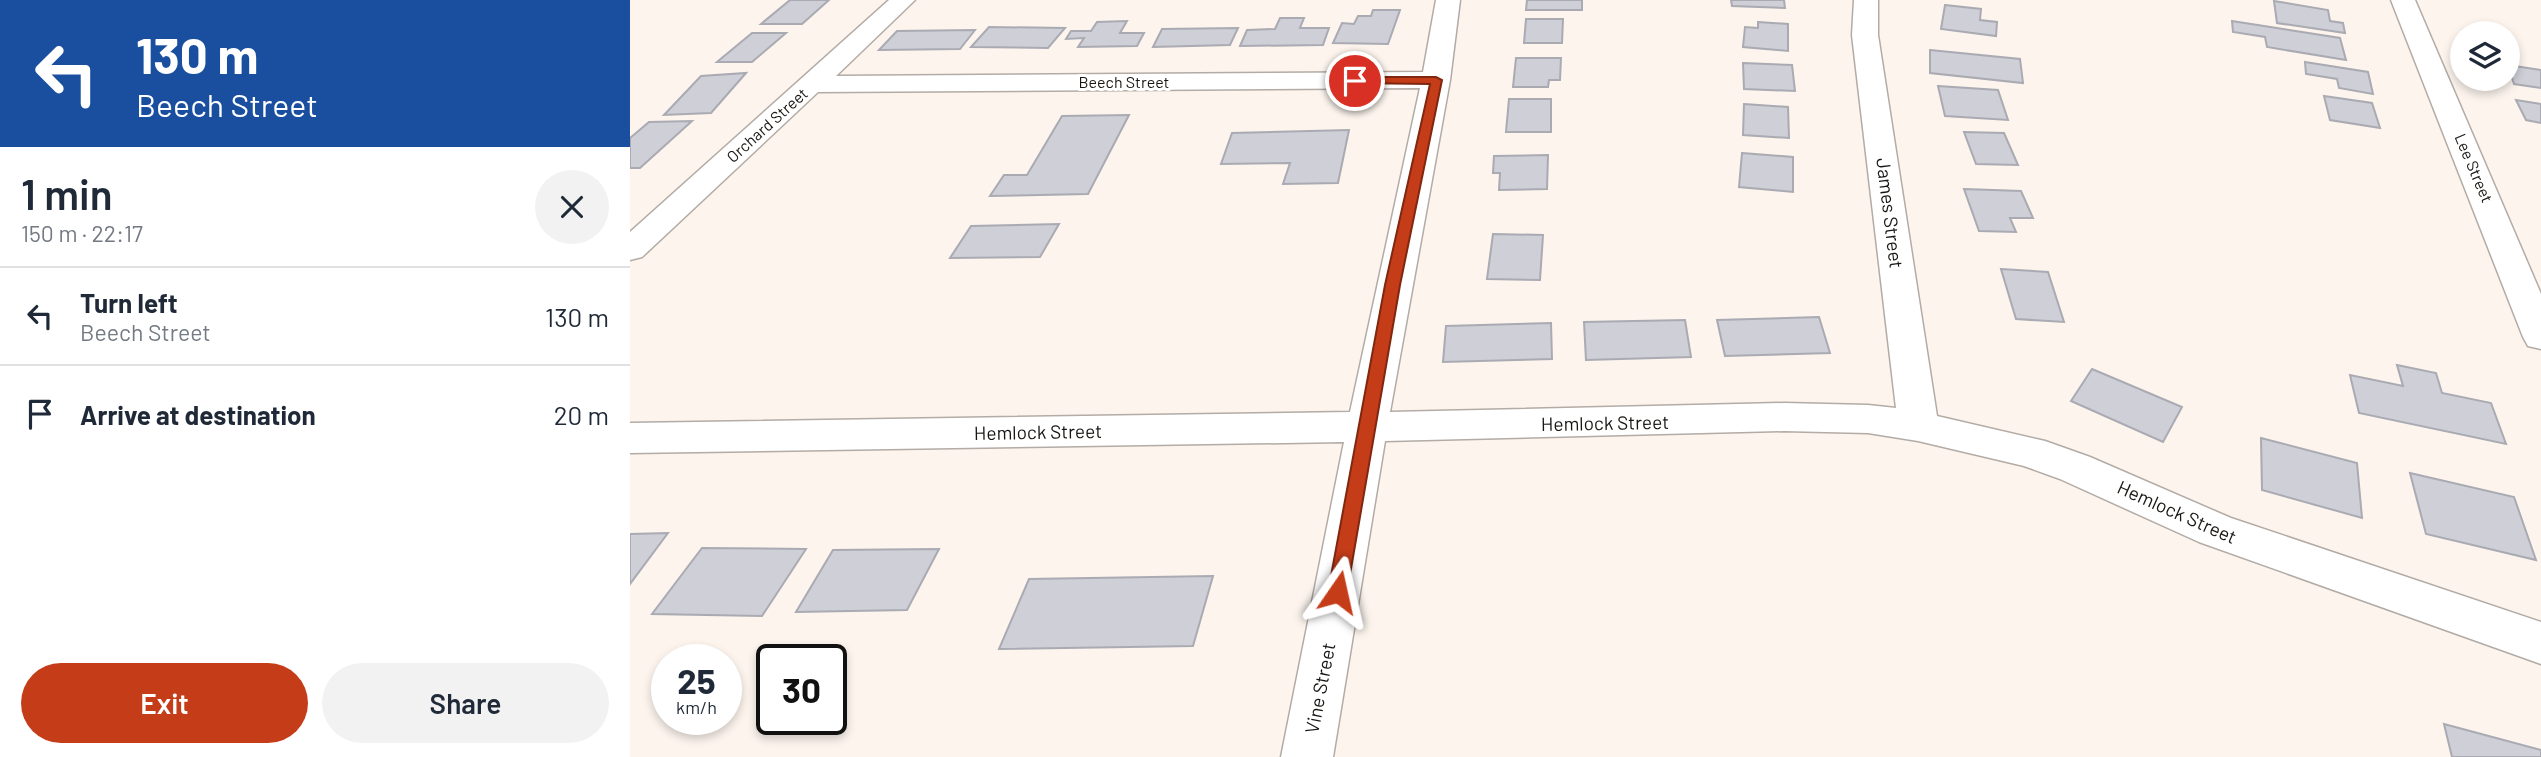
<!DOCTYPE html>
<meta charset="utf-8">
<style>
body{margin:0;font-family:Barlow,sans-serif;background:#f2f2f3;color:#1f2937;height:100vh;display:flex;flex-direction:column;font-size:26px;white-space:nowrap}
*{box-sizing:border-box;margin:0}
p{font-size:23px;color:#747a83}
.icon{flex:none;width:38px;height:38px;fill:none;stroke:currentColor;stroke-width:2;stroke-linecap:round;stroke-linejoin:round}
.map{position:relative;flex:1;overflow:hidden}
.side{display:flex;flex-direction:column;background:#fff;width:630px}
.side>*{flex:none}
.hud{background:#1a4fa0;color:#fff;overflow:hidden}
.buttons{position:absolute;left:1820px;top:21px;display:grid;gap:14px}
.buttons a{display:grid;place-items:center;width:70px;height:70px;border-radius:50%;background:#fff;box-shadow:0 4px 10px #0003;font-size:35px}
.speed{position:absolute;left:21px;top:644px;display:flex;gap:14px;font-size:35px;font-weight:700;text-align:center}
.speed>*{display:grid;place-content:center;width:91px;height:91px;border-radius:50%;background:#fff;box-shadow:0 4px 10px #0003;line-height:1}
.speed small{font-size:18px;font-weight:400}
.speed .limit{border:4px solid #111;border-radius:10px;background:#fff;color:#111}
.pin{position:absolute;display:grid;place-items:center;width:60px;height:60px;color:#fff;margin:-30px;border:4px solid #fff;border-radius:50%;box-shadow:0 2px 7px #0007}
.me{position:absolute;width:77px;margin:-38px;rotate:11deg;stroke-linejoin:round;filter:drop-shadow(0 0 5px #0008)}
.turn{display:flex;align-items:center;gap:24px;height:147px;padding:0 21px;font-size:32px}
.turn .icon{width:91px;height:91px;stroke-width:2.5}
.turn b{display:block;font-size:49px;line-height:60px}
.round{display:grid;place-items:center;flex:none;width:74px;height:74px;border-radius:37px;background:#f2f2f3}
.summary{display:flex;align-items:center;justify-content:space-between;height:119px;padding:0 21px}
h1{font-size:42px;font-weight:600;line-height:52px}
.action{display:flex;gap:14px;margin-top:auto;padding:14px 21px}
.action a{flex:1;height:80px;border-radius:42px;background:#c53c19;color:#fff;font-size:28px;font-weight:600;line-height:80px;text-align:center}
.action a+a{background:#f2f2f3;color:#1f2937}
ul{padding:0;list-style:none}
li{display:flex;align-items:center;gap:21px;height:98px;padding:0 21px;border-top:2px solid #e0e1e3}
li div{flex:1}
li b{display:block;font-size:26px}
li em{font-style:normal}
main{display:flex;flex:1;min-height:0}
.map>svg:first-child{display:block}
.building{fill:#cfcfd8;stroke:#aaaab3;stroke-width:2}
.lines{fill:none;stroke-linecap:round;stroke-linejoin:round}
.minor-casing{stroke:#b3aba5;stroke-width:3}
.minor{fill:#fff;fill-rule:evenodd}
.route{fill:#c53c19;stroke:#802710;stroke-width:2}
.labels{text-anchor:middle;stroke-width:6;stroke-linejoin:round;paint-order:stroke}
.far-street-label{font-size:16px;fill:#181613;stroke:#fff}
.street-label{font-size:19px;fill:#181613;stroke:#fff}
</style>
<main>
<section class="side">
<div class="hud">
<div class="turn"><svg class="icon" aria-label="left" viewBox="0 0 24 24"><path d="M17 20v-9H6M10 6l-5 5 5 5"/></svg><div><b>130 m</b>Beech Street</div></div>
</div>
<div class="summary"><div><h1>1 min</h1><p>150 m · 22:17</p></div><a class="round"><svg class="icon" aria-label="close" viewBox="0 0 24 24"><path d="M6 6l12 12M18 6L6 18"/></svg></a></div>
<ul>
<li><svg class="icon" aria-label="left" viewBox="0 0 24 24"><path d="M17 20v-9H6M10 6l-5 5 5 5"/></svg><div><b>Turn left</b><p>Beech Street</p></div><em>130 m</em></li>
<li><svg class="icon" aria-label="arrive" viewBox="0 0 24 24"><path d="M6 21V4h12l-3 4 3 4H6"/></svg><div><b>Arrive at destination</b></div><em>20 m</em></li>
</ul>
<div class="action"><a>Exit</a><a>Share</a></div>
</section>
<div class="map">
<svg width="1911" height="757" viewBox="0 0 1911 757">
<rect width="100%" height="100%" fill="#fcf4ed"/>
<!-- building -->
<path class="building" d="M160,0H199L172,24H131Z
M897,0H952V10H896Z
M1101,0H1154L1155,8L1102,6Z
M1644,1L1698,10L1700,21L1713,23L1715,33L1647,23Z
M1315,5L1351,9L1350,20L1367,22L1366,36L1311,29Z
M743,10H770L758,44L703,43L712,23L724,24L728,16H741Z
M650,18H674L670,28H699L693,45L610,46L617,30L645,29Z
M896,19H933L932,43H894Z
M497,21L490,33H514L507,46L448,47L454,38L436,39L441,31H461L467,22Z
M1602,21L1710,38L1716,60L1637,47L1635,37L1603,32Z
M1128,22L1158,24V51L1113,47L1115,27L1128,28Z
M359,27L435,28L418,48L341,47Z
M608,28L600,45L523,47L532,29Z
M345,30L330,49L249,50L267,31Z
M122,33H156L122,62H87Z
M1300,50L1390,59L1393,83L1300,73Z
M886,58H931L930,80H919L918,87H883Z
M1675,62L1738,72L1743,94L1709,88L1707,79L1676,74Z
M1113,63L1162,65L1165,91L1114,89Z
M1878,65L1911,70V88L1884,84Z
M116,73L81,113L34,115L71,76Z
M1308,86L1368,90L1378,120L1315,116Z
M1694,96L1742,103L1750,128L1700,120Z
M879,99H921V132H876Z
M1886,100L1911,104V123L1896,120Z
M1114,104L1158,107L1159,138L1113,135Z
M499,115L458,194L360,196L374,175H397L432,116Z
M62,121L10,168H0V138L19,122Z
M719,130L708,183L653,184L660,163L591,164L602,133Z
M1334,132L1374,133L1388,165L1346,164Z
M1112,153L1163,157V192L1109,187Z
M918,155L917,189L869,190L870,173H863L864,156Z
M1334,189L1391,191L1403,218H1380L1386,232L1349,231Z
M429,224L410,257L320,258L341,226Z
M863,234L913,235L910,280L857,279Z
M1371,269L1418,272L1434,322L1386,319Z
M1189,317L1200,353L1095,356L1087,320Z
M1055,320L1061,357L956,360L954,322Z
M921,323L922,359L813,362L816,326Z
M1767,365L1806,373L1812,393L1861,403L1876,444L1729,413L1720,375L1773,386Z
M1462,369L1552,407L1533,442L1441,401Z
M1631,438L1727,463L1732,518L1632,490Z
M1780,473L1884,497L1906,560L1796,534Z
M38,533L0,584V534Z
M72,548L176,549L132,616L22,614Z
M309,549L277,610L166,612L203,550Z
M583,576L563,646L369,649L399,579Z
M1814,724L1911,750V757H1822Z"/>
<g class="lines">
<defs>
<path id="minor" d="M259,0H285L206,76L793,72L806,0H830L820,80L760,412L1154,403L1238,405L1266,408L1222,35L1224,0H1248V35L1307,416L1415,441L1460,457L1601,518L1911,622V664L1569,542L1430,479L1394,466L1288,441L1238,433L1154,431L755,441L703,757H651L714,442L0,453V423L720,412L790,88L188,92L12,257L0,260V232Z
M1761,0H1785L1911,294V349L1898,346L1893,337Z"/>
</defs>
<!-- minor casing -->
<use href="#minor" class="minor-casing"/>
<!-- minor -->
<use href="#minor" class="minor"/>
</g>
<!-- route -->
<path class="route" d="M725,77H806L812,80L770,285L717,592L715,598L708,600L701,598L698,592L755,285L800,84L721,83L719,81Z"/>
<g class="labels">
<!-- far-street labels -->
<g class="far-street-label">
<text x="494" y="88">Beech Street</text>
<text transform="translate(137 125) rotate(-42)" y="6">Orchard Street</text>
<text transform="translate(1844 168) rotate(67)" y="6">Lee Street</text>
</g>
<!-- street labels -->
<g class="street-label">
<text transform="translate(1260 213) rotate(83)" y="7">James Street</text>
<text transform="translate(975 423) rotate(-1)" y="7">Hemlock Street</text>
<text transform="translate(408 432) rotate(-1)" y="7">Hemlock Street</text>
<text transform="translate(1547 512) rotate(24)" y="7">Hemlock Street</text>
<text transform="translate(690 688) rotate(-79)" y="7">Vine Street</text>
</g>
</g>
</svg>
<div class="buttons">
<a><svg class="icon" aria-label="layers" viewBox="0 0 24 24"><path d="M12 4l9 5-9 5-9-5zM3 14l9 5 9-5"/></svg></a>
</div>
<div class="speed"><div>25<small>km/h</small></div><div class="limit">30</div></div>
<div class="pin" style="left:725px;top:81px;background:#d93025"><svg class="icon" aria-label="arrive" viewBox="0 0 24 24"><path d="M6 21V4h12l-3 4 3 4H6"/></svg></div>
<svg class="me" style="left:708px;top:592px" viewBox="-20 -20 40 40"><path d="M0-17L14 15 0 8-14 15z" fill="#c53c19" stroke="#fff" stroke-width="4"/></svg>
</div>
</main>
